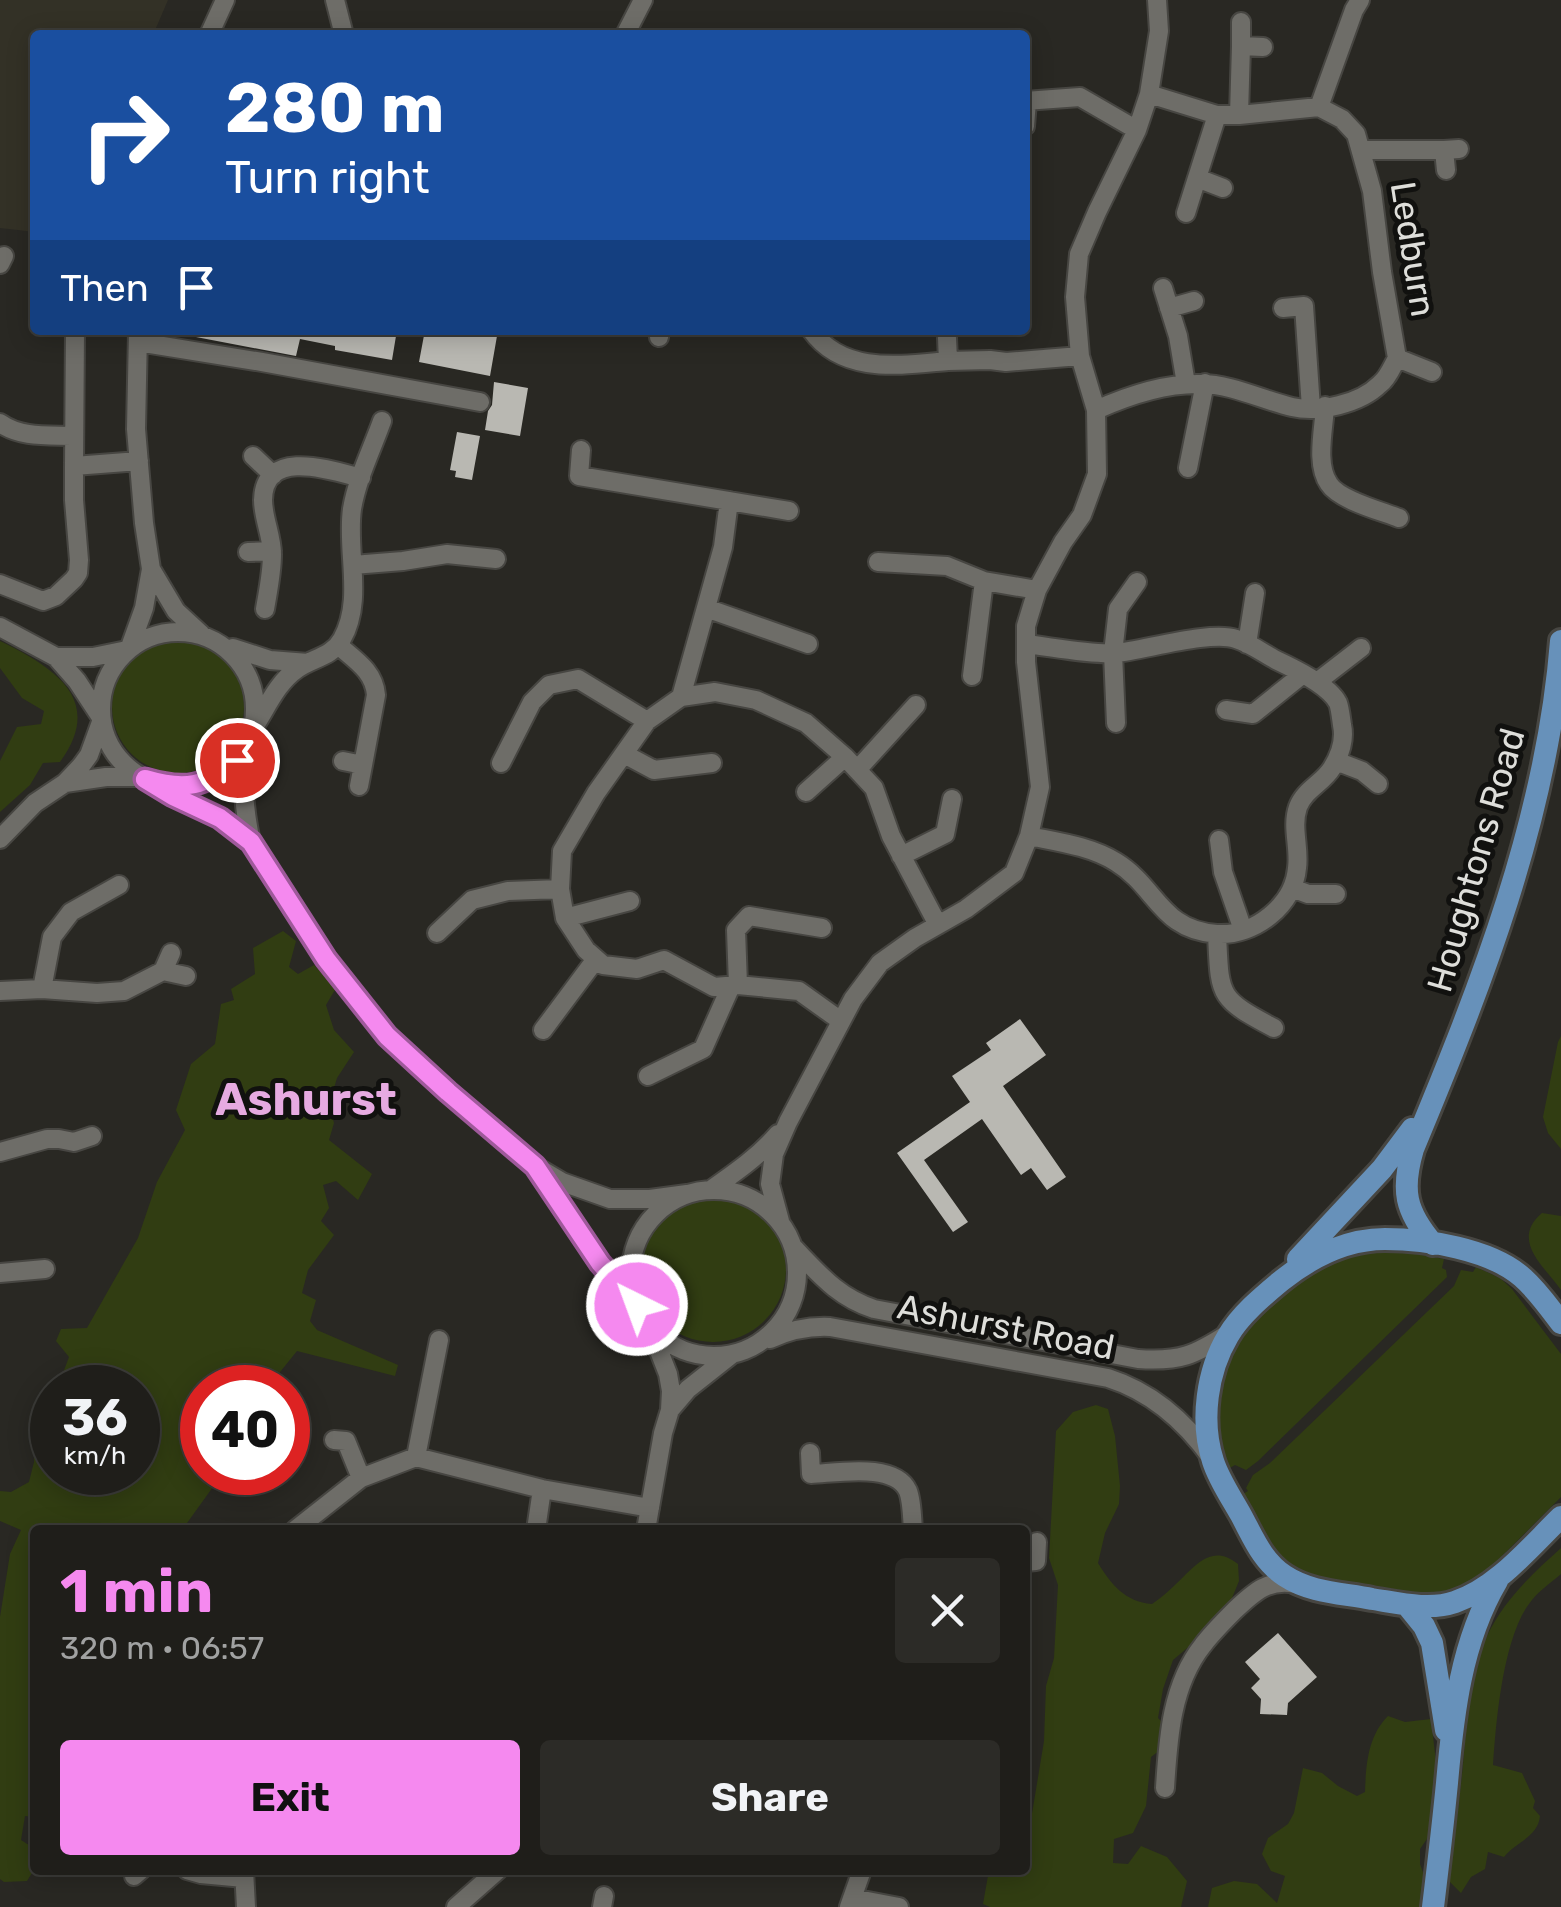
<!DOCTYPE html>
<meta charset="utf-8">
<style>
body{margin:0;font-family:Rubik,sans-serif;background:#2c2b27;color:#f1f3f6;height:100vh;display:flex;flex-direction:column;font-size:38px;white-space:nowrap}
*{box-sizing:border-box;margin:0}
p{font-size:32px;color:#a1a2a2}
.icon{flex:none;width:55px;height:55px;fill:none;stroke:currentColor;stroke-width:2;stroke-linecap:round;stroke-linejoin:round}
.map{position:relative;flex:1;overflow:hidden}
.drawer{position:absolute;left:30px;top:1525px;width:1000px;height:350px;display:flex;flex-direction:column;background:#1f1e1a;border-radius:10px;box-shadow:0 5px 25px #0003,0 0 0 2px #3c3c39}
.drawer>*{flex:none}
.guide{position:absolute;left:30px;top:30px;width:1000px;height:305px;border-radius:10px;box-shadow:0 5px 25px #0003,0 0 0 2px #3c3c39;background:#1a4fa0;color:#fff;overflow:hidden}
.speed{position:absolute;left:30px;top:1365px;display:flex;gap:20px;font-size:50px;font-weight:700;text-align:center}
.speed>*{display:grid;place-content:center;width:130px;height:130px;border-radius:50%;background:#1f1e1a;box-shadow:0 5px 25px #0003,0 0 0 2px #3c3c39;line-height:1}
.speed small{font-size:25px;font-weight:400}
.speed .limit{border:15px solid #d22;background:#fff;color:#111}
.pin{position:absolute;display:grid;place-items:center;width:85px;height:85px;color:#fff;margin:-42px;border:5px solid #fff;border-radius:50%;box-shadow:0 2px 10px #0007}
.me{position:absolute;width:110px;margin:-55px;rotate:318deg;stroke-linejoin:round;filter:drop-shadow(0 0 8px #0008)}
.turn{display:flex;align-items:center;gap:35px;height:210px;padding:0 30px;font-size:45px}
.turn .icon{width:130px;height:130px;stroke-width:2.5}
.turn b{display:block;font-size:70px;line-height:85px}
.then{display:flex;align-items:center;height:95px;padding:0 30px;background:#0003;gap:20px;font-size:38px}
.round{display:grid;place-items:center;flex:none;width:105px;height:105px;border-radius:10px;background:#2c2b27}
.summary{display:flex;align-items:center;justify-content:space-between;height:170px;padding:0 30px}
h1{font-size:60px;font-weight:700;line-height:75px;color:#f589ef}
.cta{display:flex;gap:20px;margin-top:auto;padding:20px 30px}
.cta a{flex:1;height:115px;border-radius:10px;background:#f589ef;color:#111;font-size:40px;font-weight:700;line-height:115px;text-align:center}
.cta a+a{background:#2c2b27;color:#f1f3f6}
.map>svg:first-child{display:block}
.built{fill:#333126}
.green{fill:#313d12;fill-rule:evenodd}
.building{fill:#b9b8b2}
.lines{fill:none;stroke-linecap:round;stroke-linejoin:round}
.minor-casing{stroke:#474642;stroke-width:22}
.major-casing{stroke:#474642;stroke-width:28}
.minor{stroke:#6e6d68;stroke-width:18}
.major{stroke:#6791ba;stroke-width:22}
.route-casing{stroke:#9f599b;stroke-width:25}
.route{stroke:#f589ef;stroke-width:18}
.labels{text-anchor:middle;stroke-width:10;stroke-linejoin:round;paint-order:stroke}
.street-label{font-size:35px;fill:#dededa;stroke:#11110f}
.district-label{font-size:45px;font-weight:bold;fill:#e6aae1;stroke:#11110f}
</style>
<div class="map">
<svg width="1561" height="1907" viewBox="0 0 1561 1907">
<rect width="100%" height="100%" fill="#292823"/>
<!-- built -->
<path class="built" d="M0,0H168L153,35H35V232L0,228Z"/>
<!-- green -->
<path class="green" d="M0,641C53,667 106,699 60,762L43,763L30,785L0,812V761L17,727L41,724L44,711L22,698L0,668Z
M112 707a66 66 0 1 1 132 0a66 66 0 1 1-132 0Z
M283,931L296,941L289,967L298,974L314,965L336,988L326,1005L334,1030L354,1052L337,1078L329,1105L334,1123L329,1140L372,1174L358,1200L336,1181L323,1185L329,1208L321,1221L334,1235L308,1270L302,1293L316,1300L310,1321L317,1330L398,1365L395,1376L297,1351L268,1387L202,1388V1472L223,1473L182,1530H35V1817L25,1816L21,1840L35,1849V1868L27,1881L4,1882L0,1879V1617L10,1554L21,1530L0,1521V1491L11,1492L29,1482L34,1462V1419L40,1398L63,1373L69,1357L56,1341L61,1329L87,1328L138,1238L157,1182L185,1130L176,1110L191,1064L215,1044L221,1004L234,1000L231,989L255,974L253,948ZM52,1388H138V1472H52Z
M1561,1036V1149L1548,1133L1543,1117L1558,1042Z
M640 1269a73 73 0 1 1 146 0a73 73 0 1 1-146 0Z
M1542,1213L1561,1216V1290C1544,1266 1510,1240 1542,1213Z
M1388,1249L1444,1259L1442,1268L1446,1270L1447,1277L1258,1461L1246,1470L1235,1465L1228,1469C1209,1427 1213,1374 1241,1337C1249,1327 1259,1318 1267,1309C1281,1294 1296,1278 1313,1268C1336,1255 1363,1251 1388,1249Z
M1476,1267L1500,1278L1512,1289L1561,1354V1497L1486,1572C1439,1607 1399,1592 1345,1584C1332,1581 1312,1582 1300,1575C1270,1559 1258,1523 1243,1494L1248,1491L1246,1488L1253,1475L1270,1463L1454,1286L1461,1270L1473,1272Z
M1096,1405L1108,1409L1115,1436L1120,1486L1119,1504L1105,1533L1098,1563C1111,1584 1125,1602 1152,1604C1161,1598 1169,1591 1177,1583C1196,1565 1212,1543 1238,1564L1239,1581L1232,1598L1205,1633L1173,1660L1163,1689L1158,1718L1165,1725L1164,1747L1151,1757L1146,1806L1133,1833L1114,1839L1113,1863L1128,1864L1141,1846L1167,1857L1187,1881L1181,1907H990L983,1904L989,1870H1025V1844H1027L1044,1741L1046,1686L1054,1658L1058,1585L1049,1558L1056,1431L1073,1412Z
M1561,1548V1574C1552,1582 1540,1590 1532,1600C1503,1634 1496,1721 1493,1765L1522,1773L1535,1801L1533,1808L1540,1816C1538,1837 1516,1842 1504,1857L1488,1852L1485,1869L1471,1877L1461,1893L1449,1881C1454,1842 1459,1804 1463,1765C1467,1723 1469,1675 1487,1636C1504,1600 1532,1574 1561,1548Z
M1388,1716L1405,1722L1431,1719L1437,1771L1429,1836L1420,1849V1864L1425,1878L1421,1907H1208L1212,1888L1234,1881L1257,1884L1277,1903L1285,1876L1271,1871L1262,1854L1268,1838L1288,1824L1294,1813L1303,1768L1322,1773L1338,1786L1357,1796L1365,1792C1366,1764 1368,1736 1388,1716Z"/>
<!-- building -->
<path class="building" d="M196,330H397L392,360L335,350V346L300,339L296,356L196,337Z
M425,330H463L497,336L490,376L419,362Z
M494,382L528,388L520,436L485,430L488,411L492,405Z
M457,432L480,436L472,480L455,477L456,471L450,470Z
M1020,1019L1046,1055L1003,1086L1066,1177L1047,1190L1031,1168L1021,1175L982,1119L924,1160L968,1222L953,1232L897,1153L970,1102L952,1076L991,1050L986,1043Z
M1278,1633L1317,1677L1288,1703L1287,1715L1260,1714L1261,1699L1251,1688L1260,1679L1245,1662Z"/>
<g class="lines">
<defs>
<path id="minor" d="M335,0L344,35
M209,35L225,0
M625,35L643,0
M1241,46V22
M1025,101L1080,97L1137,130
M1319,107L1354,10L1360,0
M1239,115L1241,46L1263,47
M1025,126L1027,101
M1362,150H1444
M1446,170L1444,150L1459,149
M1197,178L1217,115
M1186,213L1197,178L1223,188
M0,264L4,256
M1163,288L1178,336L1186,384
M1169,308L1194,301
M1283,308L1304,306L1311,408
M75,330L74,466L139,461
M811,330C843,375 901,365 948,361L947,338
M659,337L660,330
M138,342L262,362L480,402
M1397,358L1432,372
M948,361L990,360L1006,362L1080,356
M1325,406C1324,429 1315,464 1329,484C1339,500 1381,511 1399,518
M1096,410C1127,396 1166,383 1201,384C1232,384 1262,400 1292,407C1319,413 1360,404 1380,384C1388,378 1392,367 1397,358L1382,272L1372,191L1356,134L1342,119L1319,107L1239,115H1217L1149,94
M0,423C21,438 48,435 74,436
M581,450L579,476L789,511
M253,456L273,475
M1188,468L1205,383
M248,552L272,551
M878,562L947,566L984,581L1037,590
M353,565L403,561L447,554L496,559
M151,569L176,611L201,634
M0,584L43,601L56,596L74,579L78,573L79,560L74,500V466
M706,608L808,644
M265,609C268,591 272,573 272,554C272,536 263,518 263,500C264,447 331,470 361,478
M0,627L56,657L77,681L100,716
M101 709a77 77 0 1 1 154 0a77 77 0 1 1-154 0Z
M1026,644C1052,647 1091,655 1116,653C1145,650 1212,630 1236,639C1250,643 1263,653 1276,660C1293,668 1329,685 1338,703C1340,708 1341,718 1342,725C1345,739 1340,755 1332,768C1323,783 1304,790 1298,807C1291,827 1300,848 1297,868C1294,905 1255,936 1217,934C1160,930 1157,887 1116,862C1090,846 1058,842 1029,836
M1247,644L1255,593
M338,645C355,660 374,671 376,695L363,765
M130,647L144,608L151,569L144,523L136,429L138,332
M233,648L270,660L308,663
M56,657H93L127,650
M972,676L984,581
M1317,682L1361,648
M681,697L723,547L729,501
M1226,710L1253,714L1303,674
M1116,723L1113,653L1118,609L1137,582
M256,724C268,705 278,682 297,669C312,658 332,657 342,639C364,600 346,551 352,509C357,479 372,449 382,421
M248,748C241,781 244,809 251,842
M624,754L654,770L712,763
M343,761L363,765L359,786
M1336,761L1362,771L1378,784
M501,763L532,702L549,685L578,679L647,721
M857,770L916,705
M145,779L173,797L220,818L251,842L326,959L387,1036L448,1092L535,1166L562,1182L610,1199H650L687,1194
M65,783L106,777H140
M806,792L845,757
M0,839L35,803L65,783L81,766L89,755L101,722
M1219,840L1223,872L1243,930
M901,856L945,834L952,799
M1292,888L1308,894H1336
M565,918L630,901
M437,933L472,900L508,891L560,889
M1217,934C1220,996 1217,998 1274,1028
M171,953L163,971L186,976
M738,985L736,930L749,916L822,928
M42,989L52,937L71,912L119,885
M0,991L42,989L97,993L124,991L163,971
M841,1021L799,991L738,985L714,987L664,960L637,969L603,965L586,950L565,918L560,889L562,851L596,793L647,721L681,697L715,692L756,700L806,723L845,757L874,788L891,836L938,925
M543,1030L596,959
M648,1076L703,1049L731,986
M0,1152L47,1139H59L74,1142L92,1136
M538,1170L600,1263L635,1302
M712,1189C736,1172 759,1156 778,1134
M631 1273a83 83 0 1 1 166 0a83 83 0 1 1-166 0Z
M780,1221L770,1184L774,1154L788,1122L853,999L880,963L915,938L966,909L1014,873L1029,836L1040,787L1026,662V626L1037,590L1063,542L1082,515L1097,474L1096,410L1080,356L1075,297L1079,254L1097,212L1137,130L1149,94L1159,31L1157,0
M794,1248C820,1275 838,1297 874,1309L1138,1359C1180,1362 1195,1355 1229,1333
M0,1273L45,1269
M770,1339C790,1330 809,1326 830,1327L1108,1378C1152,1392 1185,1421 1212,1459
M670,1410L688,1389L731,1355
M334,1440L346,1441L361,1478
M810,1453L811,1474C837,1473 895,1462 908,1491C912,1501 912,1518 913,1530
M416,1457L439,1340
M295,1530L361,1478L416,1457L542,1489L650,1508
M536,1530L542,1489
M646,1530L663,1433L670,1410L671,1391L668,1374L652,1333
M1025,1562L1036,1561L1037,1542
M1165,1788C1168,1740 1171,1685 1203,1645C1212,1633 1224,1621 1235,1610C1254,1592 1269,1578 1296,1584
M187,1870L201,1874L244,1878
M244,1870L246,1907
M134,1876L141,1870
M852,1898L899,1907
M456,1907L498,1870
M602,1907L604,1896
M849,1907L862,1870"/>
<path id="major" d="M1433,1244C1405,1211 1401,1190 1413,1149C1481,986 1547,819 1561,641
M1298,1259L1382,1169L1412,1129
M1561,1323C1549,1307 1537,1290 1522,1277C1490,1249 1426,1239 1385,1239C1345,1239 1311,1257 1281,1281C1263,1296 1240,1315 1228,1336C1207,1371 1200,1421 1213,1461C1219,1480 1231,1497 1241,1515C1253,1537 1262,1561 1285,1576C1311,1593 1342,1593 1372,1599C1398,1603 1429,1611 1455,1602C1497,1588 1530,1547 1561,1517
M1407,1605L1424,1626L1432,1643L1446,1730
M1433,1907C1438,1866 1443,1824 1447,1783C1453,1714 1461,1642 1497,1581"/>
</defs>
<!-- minor casing -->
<use href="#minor" class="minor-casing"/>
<!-- major casing -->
<use href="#major" class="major-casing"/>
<!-- minor -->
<use href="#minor" class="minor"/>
<!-- major -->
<use href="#major" class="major"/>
</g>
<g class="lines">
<defs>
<path id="route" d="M237,760C204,787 186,791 145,779L173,796L220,818L251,842L326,959L387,1036L448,1092L535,1166L600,1263L637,1305"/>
</defs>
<!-- route casing -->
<use href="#route" class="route-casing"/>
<!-- route -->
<use href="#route" class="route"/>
</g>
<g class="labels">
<!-- street labels -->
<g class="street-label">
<text transform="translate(1413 249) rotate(81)" y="12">Ledburn</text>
<text transform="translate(1476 860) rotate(-74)" y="12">Houghtons Road</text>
<text transform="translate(1006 1327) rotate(11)" y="12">Ashurst Road</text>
</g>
<!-- district labels -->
<g class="district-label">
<text x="306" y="1115">Ashurst</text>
</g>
</g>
</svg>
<div class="speed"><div>36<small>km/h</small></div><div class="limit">40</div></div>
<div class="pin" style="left:237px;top:760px;background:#d93025"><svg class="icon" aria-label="arrive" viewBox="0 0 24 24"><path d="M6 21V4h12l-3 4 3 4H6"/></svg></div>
<svg class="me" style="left:637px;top:1305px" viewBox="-20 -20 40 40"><circle r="17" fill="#f589ef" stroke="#fff" stroke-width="3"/><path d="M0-11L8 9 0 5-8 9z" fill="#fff"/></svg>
<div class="guide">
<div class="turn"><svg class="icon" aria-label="right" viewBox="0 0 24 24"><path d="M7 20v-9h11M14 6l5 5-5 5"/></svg><div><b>280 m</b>Turn right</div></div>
<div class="then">Then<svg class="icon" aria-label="arrive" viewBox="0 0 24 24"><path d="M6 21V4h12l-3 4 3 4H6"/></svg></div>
</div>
<section class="drawer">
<div class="summary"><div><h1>1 min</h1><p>320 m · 06:57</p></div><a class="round"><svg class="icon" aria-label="close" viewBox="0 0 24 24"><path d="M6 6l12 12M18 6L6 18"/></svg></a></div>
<div class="cta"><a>Exit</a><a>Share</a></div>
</section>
</div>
